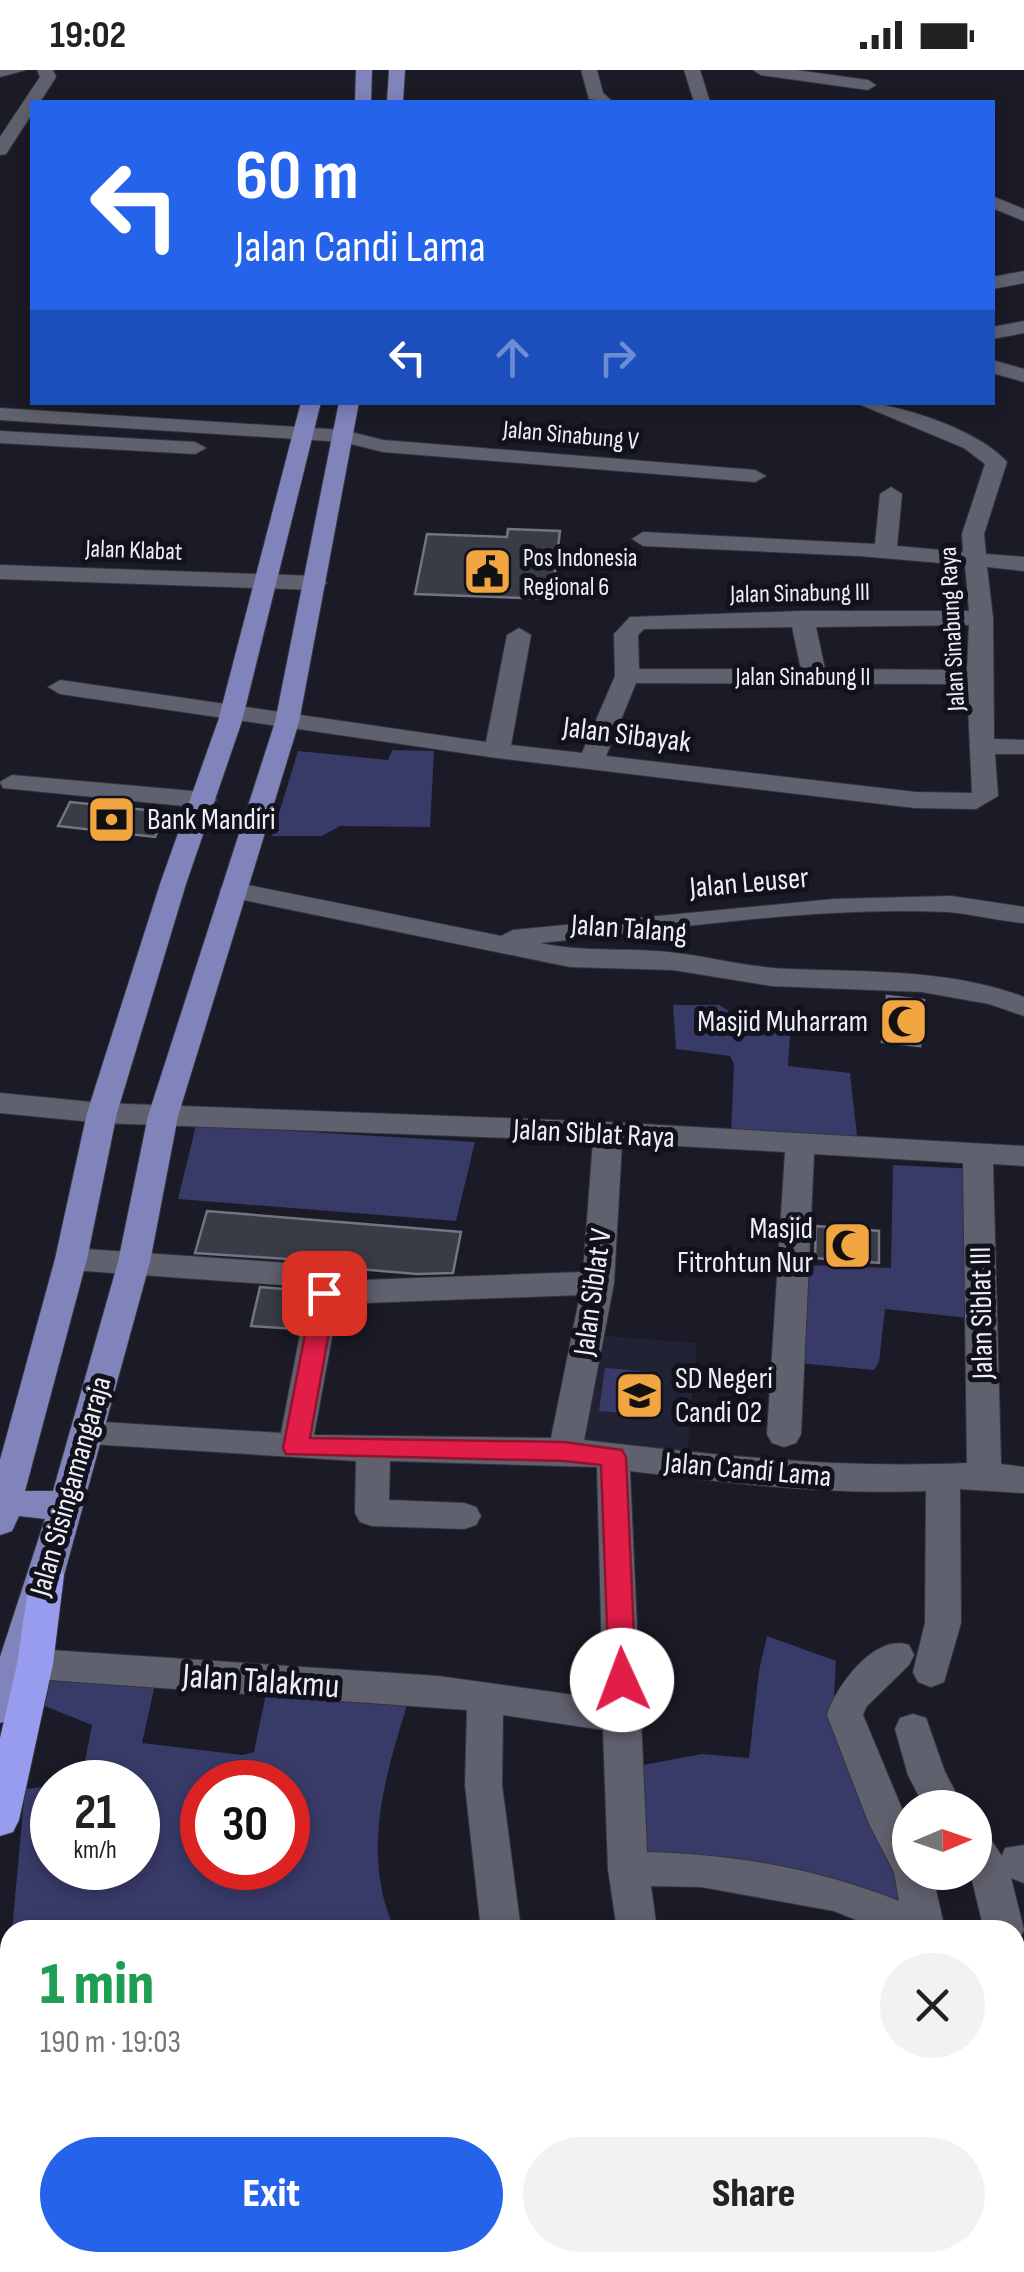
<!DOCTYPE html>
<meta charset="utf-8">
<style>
body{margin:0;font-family:"Sofia Sans Condensed",sans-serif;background:#f2f2f2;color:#222;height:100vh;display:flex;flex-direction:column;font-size:38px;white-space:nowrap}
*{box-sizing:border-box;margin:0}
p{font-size:32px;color:#767676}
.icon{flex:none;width:55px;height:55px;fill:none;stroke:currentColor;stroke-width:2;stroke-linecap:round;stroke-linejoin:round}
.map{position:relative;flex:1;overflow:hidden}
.panel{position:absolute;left:0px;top:1850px;width:1025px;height:352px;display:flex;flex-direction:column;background:#fff;border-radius:30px 30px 0 0;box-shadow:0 5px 15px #0003}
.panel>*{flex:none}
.top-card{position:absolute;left:30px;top:30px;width:965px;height:305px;border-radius:0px;box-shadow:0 5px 15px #0003;background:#2563eb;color:#fff;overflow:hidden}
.needle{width:65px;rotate:88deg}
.buttons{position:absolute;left:892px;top:1720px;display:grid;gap:20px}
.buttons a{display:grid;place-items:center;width:100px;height:100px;border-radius:50%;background:#fff;box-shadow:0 5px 15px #0003;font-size:50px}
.speed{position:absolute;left:30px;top:1690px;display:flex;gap:20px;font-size:50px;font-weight:700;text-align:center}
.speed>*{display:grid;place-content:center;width:130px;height:130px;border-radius:50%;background:#fff;box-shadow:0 5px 15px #0003;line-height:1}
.speed small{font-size:25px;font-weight:400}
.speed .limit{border:15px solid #d22;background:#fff;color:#111}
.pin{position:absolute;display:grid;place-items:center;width:85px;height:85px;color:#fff;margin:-42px;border-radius:20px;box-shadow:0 5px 15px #0006}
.me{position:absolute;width:110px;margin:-55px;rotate:358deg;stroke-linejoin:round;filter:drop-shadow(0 0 8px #0008)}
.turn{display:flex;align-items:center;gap:35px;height:210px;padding:0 40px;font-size:45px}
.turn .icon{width:130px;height:130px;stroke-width:2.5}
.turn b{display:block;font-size:70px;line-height:85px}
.lanes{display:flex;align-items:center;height:95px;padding:0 40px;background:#0003;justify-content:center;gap:50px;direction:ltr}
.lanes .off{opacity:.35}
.round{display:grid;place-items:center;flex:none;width:105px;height:105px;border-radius:52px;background:#f2f2f2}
.overview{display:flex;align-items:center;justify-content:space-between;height:170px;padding:0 40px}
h1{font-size:60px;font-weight:800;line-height:75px;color:#1e9e55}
.button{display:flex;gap:20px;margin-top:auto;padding:20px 40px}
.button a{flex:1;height:115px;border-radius:60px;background:#2563eb;color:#fff;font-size:40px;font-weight:800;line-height:115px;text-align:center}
.button a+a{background:#f2f2f2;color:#222}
.status{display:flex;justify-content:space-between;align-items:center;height:70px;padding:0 50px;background:#fff;direction:ltr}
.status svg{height:28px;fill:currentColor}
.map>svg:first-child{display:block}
.built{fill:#212233}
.green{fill:#383a68;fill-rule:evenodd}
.building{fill:#393b47;stroke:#727481;stroke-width:2.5}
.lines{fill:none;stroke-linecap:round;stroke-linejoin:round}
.minor-casing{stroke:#34353c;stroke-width:2}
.major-casing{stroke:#34353c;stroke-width:2}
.highway-casing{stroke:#34353c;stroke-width:2}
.minor{fill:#60616e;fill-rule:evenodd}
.major{fill:#8184bb;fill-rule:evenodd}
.highway{fill:#979cee;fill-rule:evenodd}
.route{fill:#e11d48;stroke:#92132f;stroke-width:2.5}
.labels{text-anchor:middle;stroke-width:10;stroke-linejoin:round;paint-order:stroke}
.far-street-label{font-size:25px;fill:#eeeff6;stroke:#11121c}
.far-poi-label{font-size:25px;fill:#eeeff6;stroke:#11121c;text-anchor:start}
.street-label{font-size:30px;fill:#eeeff6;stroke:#11121c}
.poi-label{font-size:30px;fill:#eeeff6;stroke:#11121c;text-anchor:start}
.near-street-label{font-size:35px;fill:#eeeff6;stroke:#11121c}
</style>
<div class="status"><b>19:02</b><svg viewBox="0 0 49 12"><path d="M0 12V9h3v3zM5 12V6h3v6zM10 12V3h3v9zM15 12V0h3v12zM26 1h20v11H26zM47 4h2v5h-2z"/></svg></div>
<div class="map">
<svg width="1024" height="2202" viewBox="0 0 1024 2202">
<rect width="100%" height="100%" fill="#1a1b26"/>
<!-- built -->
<path class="built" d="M596,1265L697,1273L687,1386L582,1377Z"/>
<!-- green -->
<path class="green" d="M392,680L434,681L430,757L340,756L322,766H272L298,681L388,690Z
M673,935H719L737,946L791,951L788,996L850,1003L857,1066L731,1065L734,994L730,986L676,979Z
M196,1055L475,1072L456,1151L178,1129Z
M893,1095L976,1099L968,1248L885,1239L879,1292L874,1300L798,1293L804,1195L891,1198Z
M605,1298L641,1301L636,1344L599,1341Z
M767,1566L836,1591L833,1643L903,1796L900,1843L655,1788L638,1774V1696L702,1684L749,1688L759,1601Z
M52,1602L156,1610L142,1673L242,1685L254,1682L266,1624L407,1635C384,1710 361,1786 395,1860H12L25,1719L52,1716V1798H138V1712H81L92,1655L42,1635ZM202,1712H288V1798H202Z"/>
<!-- building -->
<path class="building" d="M508,459L560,461L552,529L415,524L427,464L507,467Z
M70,732L166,742L155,767L58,756Z
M887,926L924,930L920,976L882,972Z
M207,1141L461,1162L453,1203L417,1204L322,1196L321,1200L302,1190L195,1183Z
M816,1156L879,1161V1193L815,1188Z
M260,1217L295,1220L304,1225L297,1259L251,1256Z"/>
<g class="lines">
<defs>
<path id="minor" d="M0,0H26L0,7Z
M37,0H53L56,7L40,32H32V44L6,84L0,85V67L40,7Z
M581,0H597L603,23L613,32L589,29Z
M684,0H700L710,32H694Z
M753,0H796L868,10L876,15L868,20L761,5Z
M992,126L1024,139V151L992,138Z
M1024,201V213L992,219V207Z
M1024,251V263L992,269V257Z
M992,290L1024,299V312L992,303Z
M854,332C896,332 979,360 1007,392L984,464L986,484L1024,487V501L987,497L993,548L994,669L1024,670V684H995L998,726L976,739L915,738L497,688L60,624L48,617L60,610L486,672L507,565L519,558L531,565L511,675L582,683L615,606L614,564L630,547L802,541H969L965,495L859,486L643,476L632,469L643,462L875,474L880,424L891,417L902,424L897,476L963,482L962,464L985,394L964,378ZM969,555L967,600L825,599L816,557ZM792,557L801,599H639L638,565L644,559ZM636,613L967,614L972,723L915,722L606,686Z
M0,338L343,360L383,370L755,400L766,406L755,412L383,382L343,372L0,350Z
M0,361L195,372L206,378L195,384L0,373Z
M0,495L316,506L327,513L316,520L0,509Z
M12,705L204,722L217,730L204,738L3,718L0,712Z
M233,812L501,866L513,860L834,829L951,826L1024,837V853C998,851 973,844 948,842C813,836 674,859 540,873C585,883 631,877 677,883C715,888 752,898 790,899C868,902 950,899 1024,927V946L989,934L922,922L772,916L673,900L570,897L224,826L220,820L224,814Z
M0,1023L102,1033L608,1052L1024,1076V1096L993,1094L1001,1394L1024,1397V1423L960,1419L961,1553L944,1612L931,1617L918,1612L913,1602L925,1553L926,1421C827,1425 729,1413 630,1401L647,1782C734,1784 819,1799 899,1831L894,1802L869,1754L827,1645C836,1616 875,1563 909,1575L914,1585L909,1595L866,1637L863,1645L910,1758V1802H932L945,1860H881L834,1841L701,1817L651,1816L657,1860H617L608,1799L603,1660L503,1645L502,1715L521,1860H481L465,1715L467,1640L35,1609L22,1604L17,1594L22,1584L35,1579L438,1606L603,1629L597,1397L390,1391L389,1430L464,1433L476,1437L481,1446L476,1455L464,1459L372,1456L360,1452L355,1443L356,1391L74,1373L69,1364L74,1355L86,1351L281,1363L308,1223L296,1216L71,1200L60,1197L55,1189L60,1181L71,1178L302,1194L333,1211L583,1202L593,1071L102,1053L0,1043ZM622,1073L785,1082L767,1364L772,1373L784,1377L796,1373L801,1364L814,1084L963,1093L967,1393C836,1399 714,1385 584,1370L614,1213ZM580,1225L551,1368L314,1365L338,1234Z
M913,1644L926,1648L945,1702L964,1738H925L908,1705L895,1659L900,1648Z
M975,1762L989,1767L1002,1786L1005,1778L1024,1775V1813L1011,1808L1024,1860L1018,1872L1015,1873V1860H984L970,1802H975Z
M1015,2016L1024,2020V2060L1015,2056Z
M1024,2097V2142L1015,2146V2100Z
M480,2192H524L521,2202H477Z
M737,2192H865L861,2202H736Z"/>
<path id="major" d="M356,0H372L371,32H355Z
M389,0H405L403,32H387Z
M301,332H321L242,651L186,814L117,1043L87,1189L25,1421H53L118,1192L148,1046L275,652L339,332H359L299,652L178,1046L150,1192L64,1505L18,1638L13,1649L0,1653V1587L45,1449L19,1446L12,1461L0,1465V1390L55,1189L87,1043L160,814L218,651Z"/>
<path id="highway" d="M47,1491L59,1495L64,1505L53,1594L19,1750L13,1762L0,1766V1668L17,1594L30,1505L35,1495Z"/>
</defs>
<!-- minor casing -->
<use href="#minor" class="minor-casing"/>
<!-- major casing -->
<use href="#major" class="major-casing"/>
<!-- highway casing -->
<use href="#highway" class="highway-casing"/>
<!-- minor -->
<use href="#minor" class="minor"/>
<!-- major -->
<use href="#major" class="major"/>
<!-- highway -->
<use href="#highway" class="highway"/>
</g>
<!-- route -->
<path class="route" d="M324,1214L336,1223L310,1368L564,1372L622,1380L626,1387L636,1610L632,1618L622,1621L613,1618L609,1610L601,1395L564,1391L286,1384L283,1378L313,1223Z"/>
<!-- icons -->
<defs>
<symbol id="civic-square" viewBox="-11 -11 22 22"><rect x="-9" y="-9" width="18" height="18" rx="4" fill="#f1a540" stroke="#11121c"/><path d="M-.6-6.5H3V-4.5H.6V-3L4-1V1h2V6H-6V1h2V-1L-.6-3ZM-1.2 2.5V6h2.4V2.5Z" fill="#111"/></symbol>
<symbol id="bank-square" viewBox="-11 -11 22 22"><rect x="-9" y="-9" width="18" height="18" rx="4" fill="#f1a540" stroke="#11121c"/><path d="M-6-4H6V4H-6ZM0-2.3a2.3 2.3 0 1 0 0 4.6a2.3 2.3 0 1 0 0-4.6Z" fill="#111"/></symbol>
<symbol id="mosque-square" viewBox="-11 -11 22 22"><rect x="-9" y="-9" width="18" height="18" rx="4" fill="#f1a540" stroke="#11121c"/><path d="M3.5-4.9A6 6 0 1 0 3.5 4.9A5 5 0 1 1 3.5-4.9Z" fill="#111"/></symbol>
<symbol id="school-square" viewBox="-11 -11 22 22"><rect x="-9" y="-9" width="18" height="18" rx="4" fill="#f1a540" stroke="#11121c"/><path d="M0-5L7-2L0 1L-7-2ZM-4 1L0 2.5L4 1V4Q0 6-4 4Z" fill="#111"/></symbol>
</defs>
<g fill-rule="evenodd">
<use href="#civic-square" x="460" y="474" width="55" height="55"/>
<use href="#bank-square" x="84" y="722" width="55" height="55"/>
<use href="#mosque-square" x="876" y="924" width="55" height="55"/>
<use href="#mosque-square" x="820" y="1148" width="55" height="55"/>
<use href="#school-square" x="612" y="1298" width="55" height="55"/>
</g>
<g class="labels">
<!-- far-street labels -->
<g class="far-street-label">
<text transform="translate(571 364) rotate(5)" y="9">Jalan Sinabung V</text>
<text transform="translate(134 479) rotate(2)" y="9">Jalan Klabat</text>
<text transform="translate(800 522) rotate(-1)" y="9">Jalan Sinabung III</text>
<text transform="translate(951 559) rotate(-93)" y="9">Jalan Sinabung Raya</text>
<text x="803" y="615">Jalan Sinabung II</text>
</g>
<!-- far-poi labels -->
<g class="far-poi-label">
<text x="523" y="496">Pos Indonesia<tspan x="523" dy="29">Regional 6</tspan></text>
</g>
<!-- street labels -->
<g class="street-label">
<text transform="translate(627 664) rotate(7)" y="10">Jalan Sibayak</text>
<text transform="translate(749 812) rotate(-5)" y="10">Jalan Leuser</text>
<text transform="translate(629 858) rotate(4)" y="10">Jalan Talang</text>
<text transform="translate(594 1063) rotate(3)" y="10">Jalan Siblat Raya</text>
<text transform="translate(592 1222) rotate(-82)" y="10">Jalan Siblat V</text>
<text transform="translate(981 1243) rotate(-91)" y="10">Jalan Siblat III</text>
<text transform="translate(748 1399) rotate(5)" y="10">Jalan Candi Lama</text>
<text transform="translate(70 1416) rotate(-74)" y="10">Jalan Sisingamangaraja</text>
</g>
<!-- poi labels -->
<g class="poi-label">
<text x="147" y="759">Bank Mandiri</text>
<text x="868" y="961" text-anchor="end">Masjid Muharram</text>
<text x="813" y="1168" text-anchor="end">Masjid<tspan x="813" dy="34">Fitrohtun Nur</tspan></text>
<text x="675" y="1318">SD Negeri<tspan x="675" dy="34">Candi 02</tspan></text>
</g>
<!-- near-street labels -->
<g class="near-street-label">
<text transform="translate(261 1610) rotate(4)" y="12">Jalan Talakmu</text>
</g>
</g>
</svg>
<div class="buttons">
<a><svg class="needle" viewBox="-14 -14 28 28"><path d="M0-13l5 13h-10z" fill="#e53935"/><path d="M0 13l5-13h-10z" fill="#767676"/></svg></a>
</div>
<div class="speed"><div>21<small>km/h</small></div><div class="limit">30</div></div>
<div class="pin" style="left:324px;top:1223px;background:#d93025"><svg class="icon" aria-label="arrive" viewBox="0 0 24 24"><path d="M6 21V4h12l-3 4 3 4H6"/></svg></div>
<svg class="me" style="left:622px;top:1610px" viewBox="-20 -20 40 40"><circle r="19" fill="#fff"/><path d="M0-13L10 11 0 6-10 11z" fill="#e11d48"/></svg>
<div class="top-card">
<div class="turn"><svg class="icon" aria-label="left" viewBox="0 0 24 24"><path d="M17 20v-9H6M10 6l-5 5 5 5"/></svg><div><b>60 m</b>Jalan Candi Lama</div></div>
<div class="lanes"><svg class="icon" aria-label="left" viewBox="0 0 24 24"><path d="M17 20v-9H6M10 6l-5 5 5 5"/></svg><svg class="icon off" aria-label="ahead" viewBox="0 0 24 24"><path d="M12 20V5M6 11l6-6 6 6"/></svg><svg class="icon off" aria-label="right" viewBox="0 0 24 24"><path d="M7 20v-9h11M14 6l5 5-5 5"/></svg></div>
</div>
<section class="panel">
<div class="overview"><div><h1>1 min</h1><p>190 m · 19:03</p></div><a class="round"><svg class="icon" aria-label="close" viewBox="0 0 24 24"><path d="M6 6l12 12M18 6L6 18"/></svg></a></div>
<div class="button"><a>Exit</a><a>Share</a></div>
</section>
</div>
